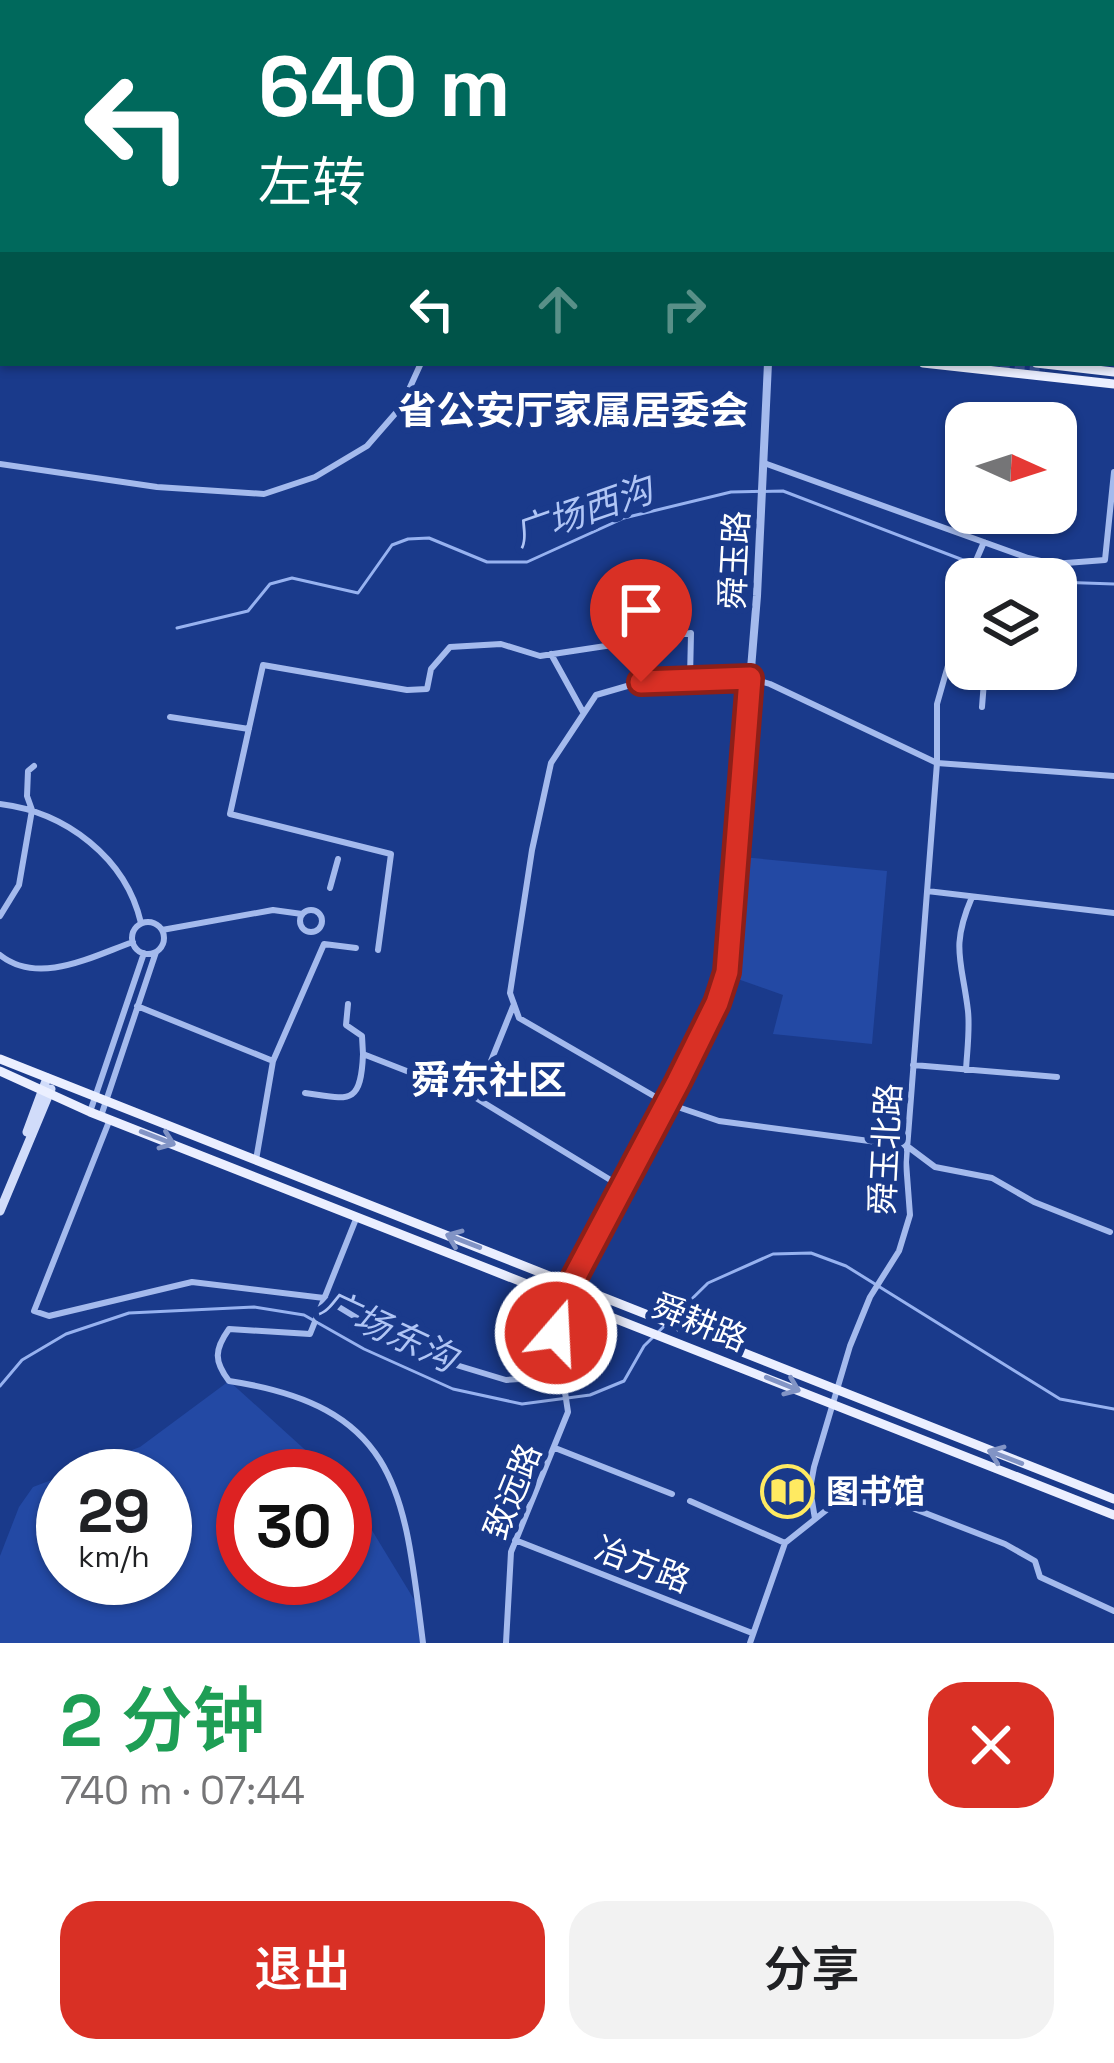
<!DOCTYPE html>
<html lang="zh">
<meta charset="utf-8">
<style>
body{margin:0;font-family:"Space Grotesk","Noto Sans SC",sans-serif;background:#f2f2f2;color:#202124;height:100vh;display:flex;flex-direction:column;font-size:45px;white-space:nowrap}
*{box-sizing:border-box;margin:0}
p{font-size:39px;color:#757577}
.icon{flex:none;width:66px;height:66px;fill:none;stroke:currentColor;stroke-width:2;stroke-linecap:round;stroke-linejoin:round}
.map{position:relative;height:1643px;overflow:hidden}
.sheet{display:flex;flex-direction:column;background:#fff;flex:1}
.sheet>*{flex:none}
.hud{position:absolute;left:0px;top:0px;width:1116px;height:366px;box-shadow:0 3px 9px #0004;background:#00695c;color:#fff;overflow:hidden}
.needle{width:78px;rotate:93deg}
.controls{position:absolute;left:945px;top:402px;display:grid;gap:24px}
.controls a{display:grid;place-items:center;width:132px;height:132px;border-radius:24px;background:#fff;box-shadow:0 3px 9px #0004;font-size:60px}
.speed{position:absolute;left:36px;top:1449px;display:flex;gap:24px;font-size:60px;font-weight:700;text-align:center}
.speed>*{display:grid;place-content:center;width:156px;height:156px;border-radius:50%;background:#fff;box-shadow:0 3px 9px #0004;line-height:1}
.speed small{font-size:30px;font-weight:400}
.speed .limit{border:18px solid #d22;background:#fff;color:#111}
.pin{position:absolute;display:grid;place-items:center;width:102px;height:102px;color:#fff;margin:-123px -51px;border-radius:50% 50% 50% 0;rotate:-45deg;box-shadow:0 0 12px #0007}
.pin .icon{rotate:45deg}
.me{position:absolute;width:132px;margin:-66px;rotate:19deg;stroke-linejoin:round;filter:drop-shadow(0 0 9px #0008)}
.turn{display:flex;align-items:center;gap:42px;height:252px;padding:0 60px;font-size:54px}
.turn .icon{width:156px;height:156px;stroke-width:2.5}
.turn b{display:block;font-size:84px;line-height:102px}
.lanes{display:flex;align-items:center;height:114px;padding:0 60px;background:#0003;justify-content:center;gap:60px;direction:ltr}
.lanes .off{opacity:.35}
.round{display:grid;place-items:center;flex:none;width:126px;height:126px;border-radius:36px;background:#f2f2f2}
.headline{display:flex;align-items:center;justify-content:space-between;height:204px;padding:0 60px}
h1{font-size:72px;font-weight:600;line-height:90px;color:#1e9e55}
.primary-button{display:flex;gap:24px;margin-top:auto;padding:24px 60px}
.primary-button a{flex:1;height:138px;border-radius:36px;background:#d93025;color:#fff;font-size:48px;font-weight:600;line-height:138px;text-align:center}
.primary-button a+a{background:#f2f2f2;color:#202124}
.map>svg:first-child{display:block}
.green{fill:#2349a4;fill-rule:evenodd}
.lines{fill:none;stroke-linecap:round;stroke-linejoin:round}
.stream{stroke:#97b2f0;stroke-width:3}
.trunk-tunnel{stroke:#3c589c;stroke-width:10;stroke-dasharray:10 5;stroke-linecap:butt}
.minor{stroke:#a4baed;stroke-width:6}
.tertiary{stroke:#a4baed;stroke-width:8}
.secondary{stroke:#d1dcfa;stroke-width:9}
.primary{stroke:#ebefff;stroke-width:9}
.oneway{stroke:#8294c5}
.route-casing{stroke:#8d1f18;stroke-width:30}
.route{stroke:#d93025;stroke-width:21}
.labels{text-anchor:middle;stroke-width:12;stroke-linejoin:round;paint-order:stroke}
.street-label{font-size:33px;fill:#fff;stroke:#1a3a8b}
.poi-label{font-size:33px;font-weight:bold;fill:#fff;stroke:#1a3a8b;text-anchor:start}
.water-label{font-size:36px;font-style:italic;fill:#b0c5f5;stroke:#1a3a8b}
.quarter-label{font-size:39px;font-weight:bold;fill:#fff;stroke:#1a3a8b}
</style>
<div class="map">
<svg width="1114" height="1643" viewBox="0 0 1114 1643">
<rect width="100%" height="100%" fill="#1a3a8b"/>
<!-- green -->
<path class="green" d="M247,0H688L246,3Z
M1000,0H1114V254L1113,3H999Z
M742,857L887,871L872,1044L773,1034L783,995L732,977Z
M229,1381L334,1476H243V1578H345V1486L418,1606L424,1643H0V1556L19,1507L33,1487L140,1447ZM63,1476H165V1578H63Z"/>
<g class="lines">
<!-- stream -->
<path class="stream" d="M1056,582L1114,584
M177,628L248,611L270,584L292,578L358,593L392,545L408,539L429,538L487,562H527L624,518L731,492L783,491L984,568L1036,579
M0,1386L22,1360L66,1334L129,1313L254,1307L304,1315L364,1349L453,1389L522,1404L590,1395L624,1381L644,1346L708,1283L773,1254L811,1253L846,1266L1060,1399L1114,1409"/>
<!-- trunk-tunnel -->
<path class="trunk-tunnel" d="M0,166L3,167
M1000,363L1045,367"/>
<!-- minor -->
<path class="minor" d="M764,463L1028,558L1053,564L1105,560L1114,472
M0,464L157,487L264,494L315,477L367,446L401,407L421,363
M968,579L984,542
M966,584L959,601L955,641L966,642
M551,654L583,712
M690,678L641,682L596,695L551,763L532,850L510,993L519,1018L666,1103L719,1121L907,1146L935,1167L992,1178L1034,1202L1110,1232
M982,707L985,669
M170,717L249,729
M0,804C66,812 126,858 141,923
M330,888L338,859
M927,891L1114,913
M300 921a11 11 0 1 1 22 0a11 11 0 1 1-22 0Z
M0,916L19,885L32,810L27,796L28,771L34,766
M132 938a16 16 0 1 1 32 0a16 16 0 1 1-32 0Z
M162,930L273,910L302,914
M378,950L391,854L230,814L263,665L407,690L427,689L431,669L450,647L501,644L540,656L691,633L690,678H750L770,684L937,763L1114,776
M0,955C39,986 93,956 133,942
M348,1004L346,1025L362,1036L363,1054
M514,1004L476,1098L622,1187
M137,1006L273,1061
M913,1065L1057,1077
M966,1070C967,1051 970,1030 968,1011C962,960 950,948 972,897
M305,1093C348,1099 361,1107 363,1054L476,1098
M90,1112L144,953
M101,1116L156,952
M110,1119L34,1311L49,1316L192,1282L324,1298L413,1352L506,1380L534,1378L562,1369
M256,1160L273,1061L324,944L356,948
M356,1219L310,1334L229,1329C214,1350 214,1361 229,1381C401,1407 404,1494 423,1643
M555,1448L672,1494
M690,1501L785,1543
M815,1519L810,1489L814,1467L850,1346L870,1297L899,1251L910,1215L906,1162L937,763V704L955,641
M515,1540L752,1633
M506,1643L511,1552L568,1412L556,1333L566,1298
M750,1643L785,1543L829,1508L854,1501L907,1506L1005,1544L1035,1561L1040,1577L1114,1611"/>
<!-- tertiary -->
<path class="tertiary" d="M566,1298L717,1003L726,972L757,596L768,363"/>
<!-- secondary -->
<path class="secondary" d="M0,22L1,0
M0,105L3,64
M27,1132L47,1078
M0,1211L51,1089"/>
<!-- primary -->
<path class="primary" d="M0,156L3,157
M0,175L3,176
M923,363L1114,384
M1036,363L1114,372
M0,1059L1114,1499
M0,1071L90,1112L1114,1515"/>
</g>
<!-- one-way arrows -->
<defs><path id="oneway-shaft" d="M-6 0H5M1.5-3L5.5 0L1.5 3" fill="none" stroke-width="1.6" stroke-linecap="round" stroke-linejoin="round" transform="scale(3)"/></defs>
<g class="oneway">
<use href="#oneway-shaft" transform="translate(158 1138) rotate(21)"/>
<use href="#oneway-shaft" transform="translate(463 1241) rotate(-159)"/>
<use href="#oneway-shaft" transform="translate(783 1384) rotate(22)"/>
<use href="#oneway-shaft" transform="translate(1005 1457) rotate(-159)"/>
</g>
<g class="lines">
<defs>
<path id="route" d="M556,1333L558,1316L572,1282L678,1082L717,1003L727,972L750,678L641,682"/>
</defs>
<!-- route casing -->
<use href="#route" class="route-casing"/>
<!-- route -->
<use href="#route" class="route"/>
</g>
<!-- icons -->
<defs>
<symbol id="library-ring" viewBox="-11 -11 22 22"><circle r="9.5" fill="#1a3a8b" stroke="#ffea61" stroke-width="1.5"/><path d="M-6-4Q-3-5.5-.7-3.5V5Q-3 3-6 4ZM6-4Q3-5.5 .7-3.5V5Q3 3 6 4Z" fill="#ffea61"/></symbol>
</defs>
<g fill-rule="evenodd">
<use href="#library-ring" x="758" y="1462" width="59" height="59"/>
</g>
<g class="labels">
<!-- street labels -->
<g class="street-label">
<text transform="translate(734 560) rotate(-87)" y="12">舜玉路</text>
<text transform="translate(885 1149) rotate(-87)" y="12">舜玉北路</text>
<text transform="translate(700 1322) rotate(22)" y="12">舜耕路</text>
<text transform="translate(512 1491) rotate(-68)" y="12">致远路</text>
<text transform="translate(643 1564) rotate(21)" y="12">冶方路</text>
</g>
<!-- poi labels -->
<g class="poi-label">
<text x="826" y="1503">图书馆</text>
</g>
<!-- water labels -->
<g class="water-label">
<text transform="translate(583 511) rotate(-19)" y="13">广场西沟</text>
<text transform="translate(389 1330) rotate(25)" y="13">广场东沟</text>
</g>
<!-- quarter labels -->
<g class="quarter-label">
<text x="573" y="424">省公安厅家属居委会</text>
<text x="489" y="1094">舜东社区</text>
</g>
</g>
</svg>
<div class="controls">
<a><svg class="needle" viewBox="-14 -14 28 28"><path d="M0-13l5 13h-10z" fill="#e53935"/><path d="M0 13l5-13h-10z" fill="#757577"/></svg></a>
<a><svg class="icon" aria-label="layers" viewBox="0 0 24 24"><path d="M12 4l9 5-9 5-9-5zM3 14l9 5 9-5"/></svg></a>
</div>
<div class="speed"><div>29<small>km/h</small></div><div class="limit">30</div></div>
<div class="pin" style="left:641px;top:682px;background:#d93025"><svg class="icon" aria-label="arrive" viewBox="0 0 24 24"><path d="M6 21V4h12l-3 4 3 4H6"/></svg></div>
<svg class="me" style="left:556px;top:1333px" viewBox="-20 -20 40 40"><circle r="17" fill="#d93025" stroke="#fff" stroke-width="3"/><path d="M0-11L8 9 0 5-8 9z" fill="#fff"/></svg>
<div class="hud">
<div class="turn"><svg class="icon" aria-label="left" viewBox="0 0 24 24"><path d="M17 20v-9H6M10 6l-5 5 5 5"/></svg><div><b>640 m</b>左转</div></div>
<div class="lanes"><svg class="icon" aria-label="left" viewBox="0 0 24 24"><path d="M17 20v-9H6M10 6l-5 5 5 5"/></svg><svg class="icon off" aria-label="ahead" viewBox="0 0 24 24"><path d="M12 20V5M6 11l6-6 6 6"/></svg><svg class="icon off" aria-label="right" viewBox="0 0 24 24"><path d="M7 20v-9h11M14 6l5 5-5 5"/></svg></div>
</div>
</div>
<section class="sheet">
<div class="headline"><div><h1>2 分钟</h1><p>740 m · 07:44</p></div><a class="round" style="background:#d93025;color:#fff"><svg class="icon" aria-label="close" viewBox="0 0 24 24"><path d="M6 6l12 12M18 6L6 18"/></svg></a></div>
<div class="primary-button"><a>退出</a><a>分享</a></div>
</section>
